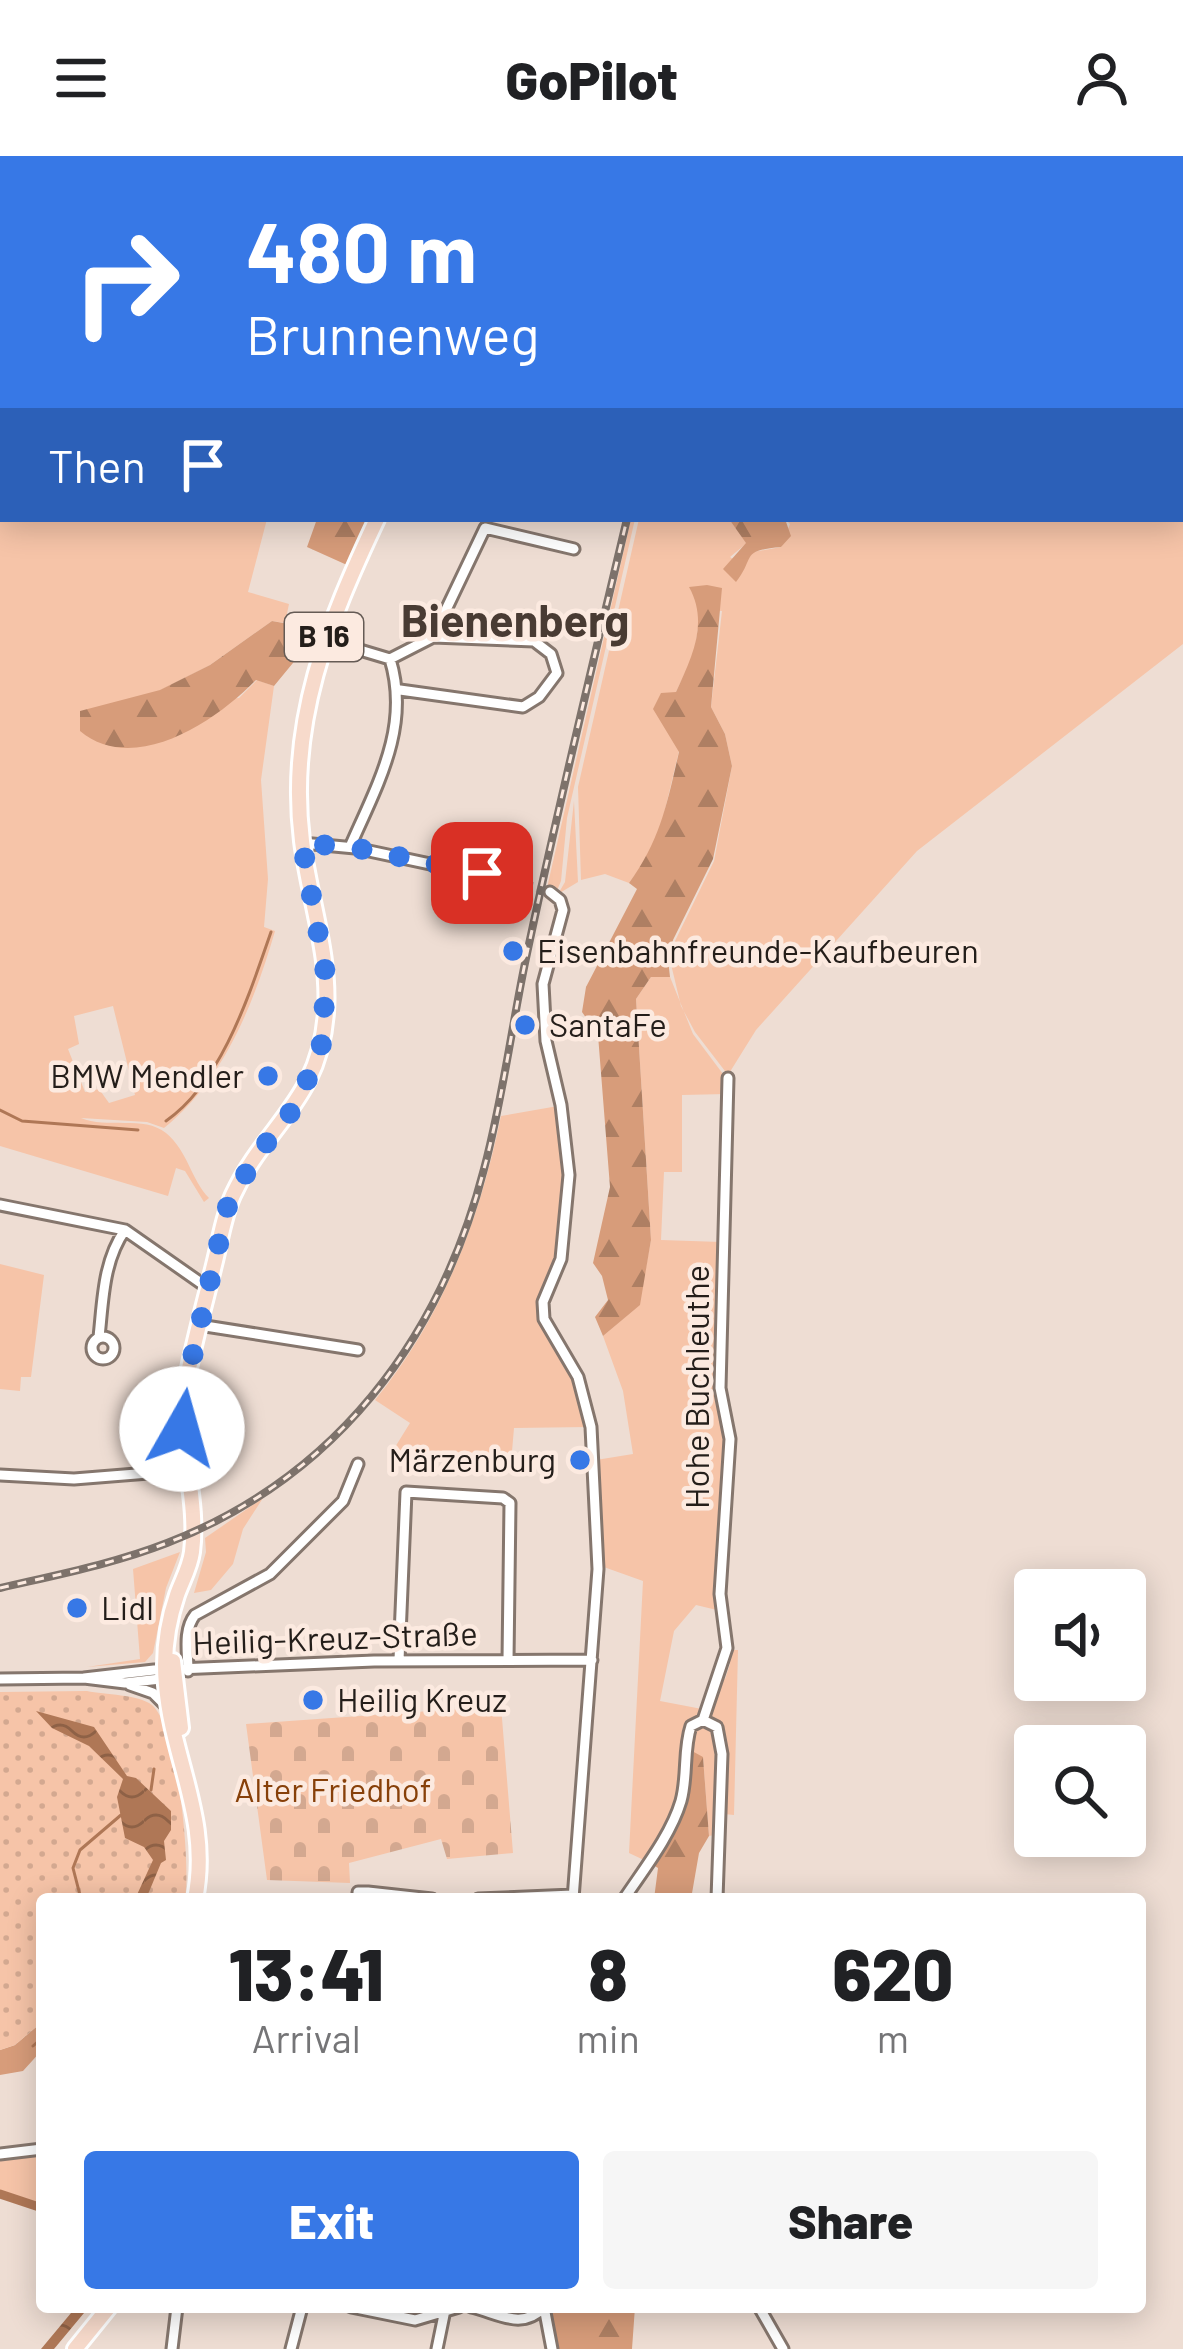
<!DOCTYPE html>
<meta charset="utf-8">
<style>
body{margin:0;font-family:Barlow,sans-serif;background:#f6f6f6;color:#202124;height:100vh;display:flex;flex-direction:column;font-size:45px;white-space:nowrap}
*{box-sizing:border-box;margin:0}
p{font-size:39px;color:#757577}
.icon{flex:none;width:66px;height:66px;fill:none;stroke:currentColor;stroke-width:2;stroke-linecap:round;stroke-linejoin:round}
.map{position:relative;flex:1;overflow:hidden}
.details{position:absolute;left:36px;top:1737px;width:1110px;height:420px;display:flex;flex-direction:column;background:#fff;border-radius:12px;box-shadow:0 6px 30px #0003}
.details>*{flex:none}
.hud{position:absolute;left:0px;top:0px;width:1185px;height:366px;box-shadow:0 6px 30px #0003;background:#3778e6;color:#fff;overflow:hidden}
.tools{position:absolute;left:1014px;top:1413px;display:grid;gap:24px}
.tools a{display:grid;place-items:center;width:132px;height:132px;border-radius:12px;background:#fff;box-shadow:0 6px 30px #0003;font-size:60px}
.pin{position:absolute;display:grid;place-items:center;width:102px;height:102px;color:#fff;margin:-51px;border-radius:24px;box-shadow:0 6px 18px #0006}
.me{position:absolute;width:132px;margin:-66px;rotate:7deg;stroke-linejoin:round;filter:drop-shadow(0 0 9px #0008)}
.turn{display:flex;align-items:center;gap:42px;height:252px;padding:0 48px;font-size:54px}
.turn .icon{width:156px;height:156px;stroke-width:2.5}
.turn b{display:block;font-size:84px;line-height:102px}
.then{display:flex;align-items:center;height:114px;padding:0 48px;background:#0003;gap:24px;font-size:45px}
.eta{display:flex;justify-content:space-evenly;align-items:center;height:204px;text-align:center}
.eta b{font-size:72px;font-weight:800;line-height:84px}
.cta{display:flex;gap:24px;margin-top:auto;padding:24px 48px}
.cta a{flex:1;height:138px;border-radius:12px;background:#3778e6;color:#fff;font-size:48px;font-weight:800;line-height:138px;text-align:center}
.cta a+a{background:#f6f6f6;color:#202124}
header{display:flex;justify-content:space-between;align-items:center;height:156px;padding:0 48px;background:#fff;font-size:54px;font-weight:800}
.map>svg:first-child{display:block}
.grass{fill:#f6c4a8;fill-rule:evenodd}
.forest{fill:url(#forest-firs)}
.cemetery{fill:url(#cemetery-stones)}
.park{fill:url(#park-dots)}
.water{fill:url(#water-waves)}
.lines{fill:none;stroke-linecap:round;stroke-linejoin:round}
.stream{stroke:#af7756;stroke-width:3}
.canal{stroke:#af7756;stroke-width:9}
.street-tunnel{stroke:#c6b7ae;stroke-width:9;stroke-dasharray:9 4.5;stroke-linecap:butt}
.street-casing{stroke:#85766d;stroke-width:15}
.primary-casing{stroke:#fff;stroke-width:20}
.street{stroke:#fff;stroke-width:9}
.primary{stroke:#f7dacb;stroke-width:14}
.rail-casing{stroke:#7d726b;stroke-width:8}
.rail{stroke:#fceae0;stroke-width:3;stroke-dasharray:9;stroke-linecap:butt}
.route{stroke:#3778e6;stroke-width:21;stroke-dasharray:0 37.8}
.poi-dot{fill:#3778e6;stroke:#fceae0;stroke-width:4.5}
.labels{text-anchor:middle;stroke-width:9;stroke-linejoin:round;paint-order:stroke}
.shield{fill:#fceae0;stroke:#655b55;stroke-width:3}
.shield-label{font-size:30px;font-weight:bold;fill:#241e1a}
.poi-label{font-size:33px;fill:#241e1a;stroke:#fceae0;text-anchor:start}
.street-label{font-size:33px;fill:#241e1a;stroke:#fceae0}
.park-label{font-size:33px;fill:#874009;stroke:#fceae0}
.district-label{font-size:45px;font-weight:bold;fill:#493b33;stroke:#fceae0}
</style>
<header><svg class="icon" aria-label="menu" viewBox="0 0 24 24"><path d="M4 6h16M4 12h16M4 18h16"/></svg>GoPilot<svg class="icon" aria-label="person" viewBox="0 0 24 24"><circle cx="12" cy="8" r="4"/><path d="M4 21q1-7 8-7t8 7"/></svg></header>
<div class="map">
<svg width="1183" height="2193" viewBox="0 0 1183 2193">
<defs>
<pattern id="forest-firs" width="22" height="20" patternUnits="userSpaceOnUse" patternTransform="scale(3)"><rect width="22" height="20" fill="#d79c7a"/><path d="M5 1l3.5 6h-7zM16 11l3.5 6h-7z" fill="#ae7f63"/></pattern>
<pattern id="cemetery-stones" width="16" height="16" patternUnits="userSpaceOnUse" patternTransform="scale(3)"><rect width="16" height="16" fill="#f6c4a8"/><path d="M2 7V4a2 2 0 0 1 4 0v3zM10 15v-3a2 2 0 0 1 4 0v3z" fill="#d3a890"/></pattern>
<pattern id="park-dots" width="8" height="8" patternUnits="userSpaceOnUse" patternTransform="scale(3)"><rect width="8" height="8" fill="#f6c4a8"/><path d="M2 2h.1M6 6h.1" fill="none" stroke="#d3a890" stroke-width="1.8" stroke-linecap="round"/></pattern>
<pattern id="water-waves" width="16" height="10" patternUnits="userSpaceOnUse" patternTransform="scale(3)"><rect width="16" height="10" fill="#af7756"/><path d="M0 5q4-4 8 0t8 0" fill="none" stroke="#8e6146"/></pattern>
</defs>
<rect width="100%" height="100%" fill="#eeddd3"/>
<!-- grass -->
<path class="grass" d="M0,0L168,3H3V363H267L248,436L289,448L285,467L272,465L210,509L159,535L80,556L239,542L257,524L274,530L261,624L268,723L264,771L275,775C254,847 224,924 164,972L147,966L81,962C106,973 144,959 166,977C188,995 191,1024 209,1042L204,1046L185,1015L176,1012L168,1040L0,990ZM113,850L135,939L109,947L99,933L85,936L68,893L79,888L74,860Z
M727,0H1183V488L917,695L756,874L728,919L695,876L681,850L670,804L675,785L714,705L732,610L725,578L711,551L722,455L701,453L694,498L676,536L679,595L663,662L652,696L629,727L605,718L581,724L578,631L639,363H729L747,387L730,401L743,410L753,396L781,391L790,368L785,363H1182V3H726Z
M631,363H635L567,662L561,725L556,737L547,732Z
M574,645L578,726L558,738L565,726Z
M651,821H670L693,878L726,922V938L682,939V1016H664L661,1084L721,1086L718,1232L728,1283L721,1455L696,1449L674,1475L660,1545L702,1553L673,1660L646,1705L629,1697L643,1425L601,1410L596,1304L633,1298L623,1235L603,1180L639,1149L651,1084L636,843Z
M558,950L568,1019L559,1102L542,1163L575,1221L588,1271L514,1272L511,1307L401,1301L392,1296L410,1267L375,1244C442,1163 480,1063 501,960Z
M0,1108L44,1119L31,1221H21L20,1235L0,1233Z
M263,1342L243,1373L233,1408L211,1434L194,1437L206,1396L205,1382Z
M180,1396L166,1432L153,1497L145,1506L87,1511L140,1503L133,1413Z
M728,1494H738L734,1659L724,1658C725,1628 736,1580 706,1562L719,1522L725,1523L730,1508L725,1506Z
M703,1568L714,1573L717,1582L718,1678L709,1680L703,1601L688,1602L694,1572Z
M42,2000V2050L0,2037V2005Z"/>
<!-- forest -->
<path class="forest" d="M317,363H370L347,409L307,391Z
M729,363H785L791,380L781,391C739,395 756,401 736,426L723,413L746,387Z
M707,429L722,432L711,551L725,578L732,610L713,703L673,784L668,803L670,821H651L636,843L651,1084L640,1149L603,1180L595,1161L608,1144L602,1120L593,1107L610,1031L598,879L582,856L586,831L637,733L629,727C661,683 667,647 679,596L653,553L661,537L676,536C692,501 709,467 689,431Z
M272,465L300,470L296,487L302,496L274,530L256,524C215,566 134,620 80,575V555L160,534L210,509Z
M692,1595L703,1601L709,1680L699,1697L691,1743H654L658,1712L650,1707L676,1662Z
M42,1866V1894L23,1915L0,1919V1894L15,1889Z
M635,2151L632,2193H555L548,2152Z"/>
<!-- cemetery -->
<path class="cemetery" d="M501,1550L513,1697L447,1703L441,1683L349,1707L350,1727L267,1724L246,1568Z"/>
<!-- park -->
<path class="park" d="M87,1535C105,1539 138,1538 152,1549C178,1571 191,1709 185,1743H42V1866L15,1889L0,1894V1536Z"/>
<!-- water -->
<path class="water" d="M36,1555L94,1571L127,1620L136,1622L171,1655V1674L164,1685L166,1704L161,1707L146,1743H135L153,1704L144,1691L125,1682L117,1641L123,1623L89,1590L52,1572Z
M76,2151H89L54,2193H41Z"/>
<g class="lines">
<!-- stream -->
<path class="stream" d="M0,954L22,965L138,974
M166,965C222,926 249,839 271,776
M151,1634L154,1613
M81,1743L73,1712L80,1694L121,1659
M33,1890L42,1882"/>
<!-- canal -->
<path class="canal" d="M0,2038L42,2052"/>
<!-- street-tunnel -->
<path class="street-tunnel" d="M524,728L550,736"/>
<defs>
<path id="street" d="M323,483L390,503L433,481L485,372L574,393
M400,534L523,551L539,541L557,517L551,498L534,485L433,481
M302,687L355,692L524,728
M350,691C377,629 411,571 390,503
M550,736L560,744L563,754L543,828L546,885L561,949L569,1019L561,1103L543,1146L544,1163L578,1221L591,1271L598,1413L573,1743
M0,1049L125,1074L208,1132
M199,1169L358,1194
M92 1192a11 11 0 1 1 22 0a11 11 0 1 1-22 0Z
M99,1181C103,1145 103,1105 125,1074
M0,1319L74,1323L186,1314
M399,1504L406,1336L503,1342L510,1347L508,1504
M188,1515C188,1497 183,1474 195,1459L270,1418L343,1345L358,1308
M84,1522L154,1514L374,1505L592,1504
M0,1523L84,1522L125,1527L169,1522
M130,1529L153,1537L166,1550
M703,1564L727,1492L720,1438L730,1283L720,1232L728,922
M703,1564L717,1571L722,1598L717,1743
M358,1743V1736H368L432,1743
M478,1743L573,1739
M624,1743C644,1713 671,1679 681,1645C688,1620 683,1594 691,1570L703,1564
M0,1998L42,1993
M351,2151L415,2164L459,2151
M471,2151C498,2157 522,2175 544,2151
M544,2151L552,2193
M759,2151L783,2193
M172,2193L177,2151
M291,2193L302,2151
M437,2193L445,2154"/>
<path id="primary" d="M533,3L535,0
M173,1505L181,1572
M195,1743C211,1663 172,1604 166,1529C163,1498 167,1468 177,1439C182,1425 190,1411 192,1396C199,1342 177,1288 185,1233C192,1192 204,1150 214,1109C220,1086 223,1061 233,1039C266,968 320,945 326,856C330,798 309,742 302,685C287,567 328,467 377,363
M75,2193L109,2151"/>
</defs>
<!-- street casing -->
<use href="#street" class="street-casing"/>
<!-- primary casing -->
<use href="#primary" class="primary-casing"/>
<!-- street -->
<use href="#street" class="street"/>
<!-- primary -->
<use href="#primary" class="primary"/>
<defs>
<path id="rail" d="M706,3V0
M0,1432C56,1419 113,1408 167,1387C335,1322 440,1184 484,1013C502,946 511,875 525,807C556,659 592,511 627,363"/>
</defs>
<!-- rail casing -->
<use href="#rail" class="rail-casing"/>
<!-- rail -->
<use href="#rail" class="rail"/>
</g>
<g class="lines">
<!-- route -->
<path class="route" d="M182,1273L185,1233L227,1052L254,1003L298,947L322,887L326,820L302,687L350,691L482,717"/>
</g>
<!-- markers -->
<g class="poi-dot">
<circle cx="513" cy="795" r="12"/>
<circle cx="525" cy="869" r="12"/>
<circle cx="268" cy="920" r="12"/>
<circle cx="580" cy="1304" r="12"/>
<circle cx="77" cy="1452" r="12"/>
<circle cx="313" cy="1544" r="12"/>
</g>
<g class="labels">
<!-- shield labels -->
<rect class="shield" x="285" y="457" width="78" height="48" rx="9"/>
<g class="shield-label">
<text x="324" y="491">B 16</text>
</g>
<!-- poi labels -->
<g class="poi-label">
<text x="537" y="807">Eisenbahnfreunde-Kaufbeuren</text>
<text x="549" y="881">SantaFe</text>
<text x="244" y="932" text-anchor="end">BMW Mendler</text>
<text x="556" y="1316" text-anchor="end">Märzenburg</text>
<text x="101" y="1464">Lidl</text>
<text x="337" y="1556">Heilig Kreuz</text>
</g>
<!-- street labels -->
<g class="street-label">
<text transform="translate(697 1231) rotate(-90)" y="12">Hohe Buchleuthe</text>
<text transform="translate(335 1482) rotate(-2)" y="12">Heilig-Kreuz-Straße</text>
</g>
<!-- park labels -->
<g class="park-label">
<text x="333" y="1646">Alter Friedhof</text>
</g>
<!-- district labels -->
<g class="district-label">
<text x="515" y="481">Bienenberg</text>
</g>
</g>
</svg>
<div class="tools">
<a><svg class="icon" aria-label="sound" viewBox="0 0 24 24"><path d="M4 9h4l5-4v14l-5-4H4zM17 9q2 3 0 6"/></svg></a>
<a><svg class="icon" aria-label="search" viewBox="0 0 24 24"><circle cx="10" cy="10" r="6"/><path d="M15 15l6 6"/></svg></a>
</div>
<div class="pin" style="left:482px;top:717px;background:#d93025"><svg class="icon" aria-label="arrive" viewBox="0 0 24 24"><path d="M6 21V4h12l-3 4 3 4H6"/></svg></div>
<svg class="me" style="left:182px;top:1273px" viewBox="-20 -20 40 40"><circle r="19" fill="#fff"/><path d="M0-13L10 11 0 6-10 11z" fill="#3778e6"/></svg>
<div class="hud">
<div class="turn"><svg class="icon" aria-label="right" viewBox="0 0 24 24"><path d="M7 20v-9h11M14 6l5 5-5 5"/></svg><div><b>480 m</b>Brunnenweg</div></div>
<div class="then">Then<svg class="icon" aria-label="arrive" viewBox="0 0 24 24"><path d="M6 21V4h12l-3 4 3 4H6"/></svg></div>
</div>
<section class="details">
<div class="eta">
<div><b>13:41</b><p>Arrival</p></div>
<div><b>8</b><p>min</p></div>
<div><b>620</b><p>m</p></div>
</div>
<div class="cta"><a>Exit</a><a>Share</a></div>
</section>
</div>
